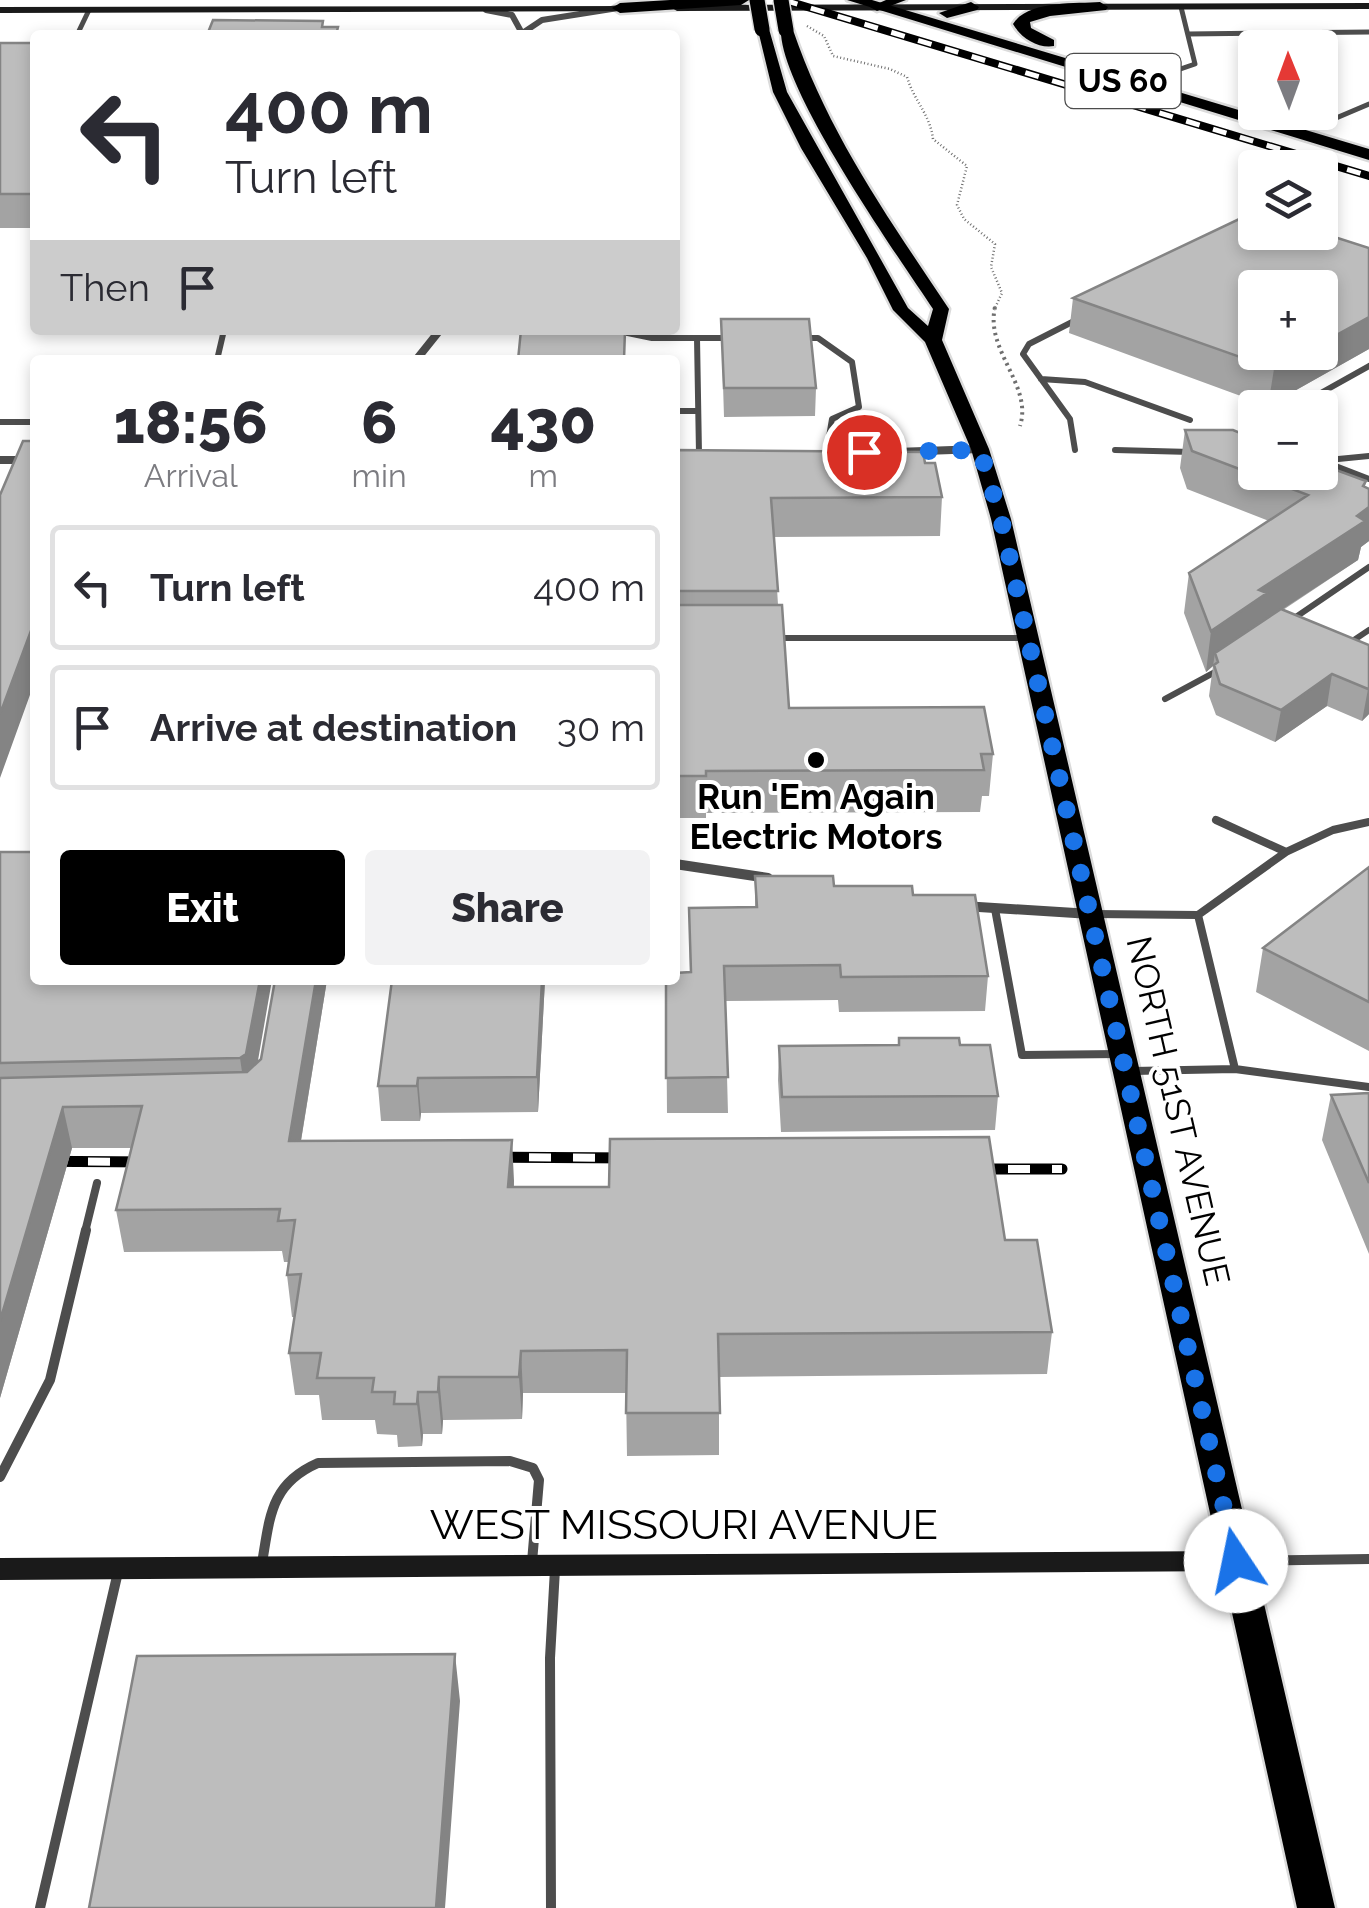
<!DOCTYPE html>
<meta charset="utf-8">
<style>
body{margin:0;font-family:Raleway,sans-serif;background:#f2f2f3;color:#2b2b33;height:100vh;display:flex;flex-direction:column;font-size:38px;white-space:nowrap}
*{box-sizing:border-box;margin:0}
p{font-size:32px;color:#7c7c81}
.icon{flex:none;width:55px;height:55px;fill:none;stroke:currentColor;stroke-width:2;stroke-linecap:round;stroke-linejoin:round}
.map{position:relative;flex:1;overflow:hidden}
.side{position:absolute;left:30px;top:355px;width:650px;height:630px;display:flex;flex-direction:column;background:#fff;border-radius:10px;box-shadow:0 5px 15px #0003}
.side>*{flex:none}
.hud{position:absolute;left:30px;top:30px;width:650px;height:305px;border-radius:10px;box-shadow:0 5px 15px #0003;background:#fff;color:#2b2b33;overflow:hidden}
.needle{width:65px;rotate:359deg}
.buttons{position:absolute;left:1238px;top:30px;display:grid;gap:20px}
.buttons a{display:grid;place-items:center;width:100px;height:100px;border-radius:10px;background:#fff;box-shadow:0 5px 15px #0003;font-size:50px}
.pin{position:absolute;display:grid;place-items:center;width:85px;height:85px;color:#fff;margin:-42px;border:5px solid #fff;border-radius:50%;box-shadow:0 2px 10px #0007}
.me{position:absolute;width:110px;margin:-55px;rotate:349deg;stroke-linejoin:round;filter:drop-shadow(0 0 8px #0008)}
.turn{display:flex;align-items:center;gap:35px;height:210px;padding:0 30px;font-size:45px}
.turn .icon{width:130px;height:130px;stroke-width:2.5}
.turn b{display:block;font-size:70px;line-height:85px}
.then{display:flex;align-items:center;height:95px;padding:0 30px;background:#0003;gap:20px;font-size:38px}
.eta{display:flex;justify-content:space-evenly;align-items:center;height:170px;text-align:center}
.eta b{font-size:60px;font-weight:800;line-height:70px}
.action{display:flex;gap:20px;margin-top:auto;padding:20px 30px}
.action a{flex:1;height:115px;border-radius:10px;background:#000;color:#fff;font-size:40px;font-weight:800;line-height:115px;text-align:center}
.action a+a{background:#f2f2f3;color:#2b2b33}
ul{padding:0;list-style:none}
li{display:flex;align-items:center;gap:30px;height:125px;margin:0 20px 15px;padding:0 10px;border:5px solid #e1e1e2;border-radius:10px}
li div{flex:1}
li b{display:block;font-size:38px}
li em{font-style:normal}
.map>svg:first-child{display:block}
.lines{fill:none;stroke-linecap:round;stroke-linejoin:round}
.primary-casing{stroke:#dbdbdb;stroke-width:5}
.highway-casing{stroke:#dbdbdb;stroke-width:5}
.path-far1{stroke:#6f6f6f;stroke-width:2.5;stroke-dasharray:1 2.5;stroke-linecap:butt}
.path{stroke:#6f6f6f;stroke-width:4;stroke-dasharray:2.5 4;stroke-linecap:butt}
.lane-far3{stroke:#4d4d4d;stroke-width:5}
.lane-far2{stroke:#4d4d4d;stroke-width:6}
.lane-far1{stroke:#4d4d4d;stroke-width:8}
.lane{stroke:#4d4d4d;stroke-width:10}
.street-far2{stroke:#4d4d4d;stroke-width:6}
.street-far1{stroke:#4d4d4d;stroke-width:8}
.street{stroke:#4d4d4d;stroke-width:10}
.secondary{fill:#1a1a1a;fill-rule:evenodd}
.primary{fill:#000;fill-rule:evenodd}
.highway{fill:#000;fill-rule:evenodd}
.rail-far1-casing{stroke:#000;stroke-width:8}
.rail-casing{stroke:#000;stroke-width:11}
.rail-far1{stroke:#fff;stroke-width:5;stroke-dasharray:14;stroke-linecap:butt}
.rail{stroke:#fff;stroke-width:8;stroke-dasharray:22;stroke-linecap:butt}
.primary-bridge-casing{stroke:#dbdbdb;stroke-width:18;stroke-linecap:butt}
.primary-bridge{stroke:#000;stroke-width:15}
.wall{fill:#a3a3a3}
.shaded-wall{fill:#848484}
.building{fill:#bdbdbd;stroke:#848484;stroke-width:2.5}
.route{stroke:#1a73e8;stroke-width:18;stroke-dasharray:0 32.4}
.poi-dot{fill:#000;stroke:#fff;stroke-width:4}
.labels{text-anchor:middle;stroke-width:8;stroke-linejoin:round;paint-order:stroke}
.shield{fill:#fff;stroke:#4c4c4c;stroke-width:2.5}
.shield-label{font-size:32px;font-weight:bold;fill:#000}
.poi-label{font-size:35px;font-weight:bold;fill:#000;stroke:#fff}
.street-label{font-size:35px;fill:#000;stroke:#fff}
.near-street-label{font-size:42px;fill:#000;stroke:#fff}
</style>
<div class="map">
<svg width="1369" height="1908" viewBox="0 0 1369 1908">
<rect width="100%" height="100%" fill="#fff"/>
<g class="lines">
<defs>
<path id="primary" d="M886,0H906L877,11L870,7Z
M757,26L769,29L787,92L908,308L928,326L933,309C898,256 776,84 781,27L793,30C828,133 889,219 949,309L942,340L989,449L1011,519L1335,1908H1297L991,519L971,449L925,342L893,310L867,258L801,148L773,92Z"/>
<path id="highway" d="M670,0H749L741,5L620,13L612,8L620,3Z
M847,0H872L1369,149V160Z
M971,2L979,7L977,10L947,18L939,13Z
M1100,2L1108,7L1106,10L1050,16L1030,22L1031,28L1054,40V46C1038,49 1020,37 1013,24C1028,0 1075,4 1100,2Z"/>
</defs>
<!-- primary casing -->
<use href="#primary" class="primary-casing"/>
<!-- highway casing -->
<use href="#highway" class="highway-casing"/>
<!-- path-far1 -->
<path class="path-far1" d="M807,26L824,36L833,56L890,69L907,77C914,101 930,114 933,139L967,166L957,205L964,219L995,244L991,267L1002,293L994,310"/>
<!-- path -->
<path class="path" d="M995,307C985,351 1033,385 1020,426"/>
<!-- lane-far3 -->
<path class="lane-far3" d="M1188,34L1369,32
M77,35L89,10
M1160,76L1195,64L1181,7
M1322,124L1369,104"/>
<!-- lane-far2 -->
<path class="lane-far2" d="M613,330L652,338H697L699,454
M697,338H727
M801,338H818L852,362L859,407L832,419L829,437
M217,360L224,330
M1041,379L1085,382L1190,420
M1294,408L1369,366
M675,411H698
M0,422H35
M1240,438L1255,429
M1075,450L1070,419L1023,354L1029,344L1080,318
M1115,450L1191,452
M1320,460L1369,479
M1328,460L1369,456
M1290,621L1369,567
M774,638H1025
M1348,644L1369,630
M1165,699L1217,671"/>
<!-- lane-far1 -->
<path class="lane-far1" d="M1286,852L1333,830L1369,822
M995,909L1022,1055L1119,1054
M1093,914L1198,915L1286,852L1216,820
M1235,1069L1369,1087
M1133,1071L1235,1069L1198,915
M85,1232L97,1183"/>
<!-- lane -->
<path class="lane" d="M0,1477L50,1380L86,1230
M1244,1561L1369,1559
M262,1563C270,1517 270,1484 318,1463L510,1461L533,1468L539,1480L532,1562
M40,1908L118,1572
M551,1908L550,1658L555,1569"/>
<!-- street-far2 -->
<path class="street-far2" d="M486,10L512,15L523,35
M524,32L542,20L618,8"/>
<!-- street-far1 -->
<path class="street-far1" d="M416,360L440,330
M896,452L980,449
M0,460H35"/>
<!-- street -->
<path class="street" d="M675,864L768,878
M963,906L1091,914"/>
<!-- secondary -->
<path class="secondary" d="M1369,3V9L677,11L672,8L677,5Z
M642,6V10L638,11L0,13V7Z
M1236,1551L1245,1554L1249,1561L1245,1568L1236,1571L0,1580V1558Z"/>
<!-- primary -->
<use href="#primary" class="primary"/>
<!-- highway -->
<use href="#highway" class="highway"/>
<defs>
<path id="rail-far1" d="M784,0L1369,176"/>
<path id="rail" d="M485,1157L635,1158
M0,1161L155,1162
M964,1169H1062"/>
</defs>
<!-- rail-far1 casing -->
<use href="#rail-far1" class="rail-far1-casing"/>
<!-- rail casing -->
<use href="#rail" class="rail-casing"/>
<!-- rail-far1 -->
<use href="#rail-far1" class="rail-far1"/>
<!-- rail -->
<use href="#rail" class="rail"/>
<defs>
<path id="primary-bridge" d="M757,0L762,29
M781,0L786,30"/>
</defs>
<!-- primary-bridge casing -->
<use href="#primary-bridge" class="primary-bridge-casing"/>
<!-- primary-bridge -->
<use href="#primary-bridge" class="primary-bridge"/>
</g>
<!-- wall -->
<path class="wall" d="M0,43H35V228H0Z
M1369,248V349L1268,406L1069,333L1073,298Z
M721,319L816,388L815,416L724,417Z
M1185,430L1365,487L1369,541L1361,547L1358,560L1283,610L1369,645V714L1362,721L1327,706L1275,742L1216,715L1209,696L1213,666L1206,672L1184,613L1189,573L1269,521L1187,489L1180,468Z
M675,450L925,463L942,497L940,536L774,537L778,605L789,708L993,754L989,796H982L980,812L706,813V818H678Z
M0,852L258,1062L261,1059L275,980H327L301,1141L514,1181V1187L1005,1240L1052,1332L1047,1374L719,1377V1455L627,1456L626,1393H523L522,1419L443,1420L442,1434H423L422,1446L398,1447L397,1435L377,1434L375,1420H322L319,1395H295L289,1353L295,1317H292L287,1275L289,1262H284L282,1251L124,1252L116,1210L132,1148H72L0,1398Z
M1369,867V1051L1256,992L1263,948Z
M755,876L913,895L988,976L985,1011L839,1012L838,1000L725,1001L728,1113H667L666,980L690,972L689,908L755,907Z
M392,980H545L538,1112L421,1113L420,1121H381L378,1086Z
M899,1038L960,1045L998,1096L995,1130L781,1132L778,1080L779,1046L898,1045Z
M1369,1093V1254L1322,1140L1331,1095Z"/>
<!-- shaded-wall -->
<path class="shaded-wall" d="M1369,317V349L1268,406L1274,369L1304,352H1320V344Z
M1366,481L1360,514L1369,507V541L1361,547L1358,560L1215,653L1213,666L1206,672L1211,631L1259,590Z
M35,620V681L0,778V714Z
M1332,674L1327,706L1275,742L1281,710Z
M1369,688V714L1362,721L1368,689Z
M260,980H272L252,1095L246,1100L240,1058Z
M316,980H327L294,1183L289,1141Z
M542,980H545L538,1112L537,1077Z
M418,1078L421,1113L420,1121L417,1086Z
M63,1107L72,1148L0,1398V1321Z
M512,1140L514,1181L511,1229L508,1187Z
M521,1351L523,1393L522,1419L519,1377Z
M439,1377L443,1420L442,1434L438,1392Z
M418,1392L423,1434L422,1446L417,1404Z
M455,1654L460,1701L445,1908H436Z"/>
<!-- building -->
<path class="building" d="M213,20L323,21L322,27H338L336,35H207Z
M0,43H35V194H0Z
M1254,212L1255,232H1319L1369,248V317L1320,344V288H1255V352H1304L1274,369L1073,298Z
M721,319H809L816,388H724Z
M521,330H625L624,360H518Z
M1185,430H1233L1255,439V472H1320V464L1366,481L1363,486L1369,489V507L1357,516L1365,521L1259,590L1267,593L1211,631L1189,573L1308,495L1192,451Z
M23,441H35V620L0,714V495Z
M675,450L923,452L925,463H935L942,497L771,498L778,591H676Z
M676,605H782L789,708L984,707L993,754H981L984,770L706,771V776H678Z
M1281,609L1369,645V688L1368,689L1332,674L1281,710L1220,684L1214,665L1218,662L1215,653Z
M0,852H35V980H260L246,1054L240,1058L0,1063Z
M1369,867V1002L1263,948Z
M755,876H833L834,886H912L913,895H975L988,976L841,977L840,965L724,966L728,1077L666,1078V980H675V973L691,972L689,908L757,907Z
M275,980H316L289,1141L512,1140L508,1187H609L610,1139L989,1137L1005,1240H1037L1052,1332L718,1334L720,1413H626L627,1350L521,1351L519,1377H439L438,1392H418L417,1404H394L395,1392H372L374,1378H317L321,1353H289L301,1274L287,1275L295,1220L278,1221L280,1209L116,1210L142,1106L63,1107L0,1321V1078L247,1072L261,1059Z
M392,980H542L537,1077L418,1078L417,1086H378Z
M899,1038H959L960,1045H990L998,1096L782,1097L779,1046L899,1045Z
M1369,1093V1183L1331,1095Z
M455,1654L436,1908H89L137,1656Z"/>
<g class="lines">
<!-- route -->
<path class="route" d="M864,452L980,450L1001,519L1236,1561"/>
</g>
<!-- markers -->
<circle class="poi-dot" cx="816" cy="760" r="10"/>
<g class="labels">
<!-- shield labels -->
<rect class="shield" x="1065.5" y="54" width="115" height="54" rx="8"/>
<g class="shield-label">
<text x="1123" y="92">US 60</text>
</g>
<!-- poi labels -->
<g class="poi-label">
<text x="816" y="809">Run 'Em Again<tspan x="816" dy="40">Electric Motors</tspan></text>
</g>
<!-- street labels -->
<g class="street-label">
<text transform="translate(1178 1111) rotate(77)" y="12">NORTH 51ST AVENUE</text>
</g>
<!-- near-street labels -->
<g class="near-street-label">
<text x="684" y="1539">WEST MISSOURI AVENUE</text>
</g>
</g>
</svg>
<div class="buttons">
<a><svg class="needle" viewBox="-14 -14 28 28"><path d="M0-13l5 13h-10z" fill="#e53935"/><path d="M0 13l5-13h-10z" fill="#7c7c81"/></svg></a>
<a><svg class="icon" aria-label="layers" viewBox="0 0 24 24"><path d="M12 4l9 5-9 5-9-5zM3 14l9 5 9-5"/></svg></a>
<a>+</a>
<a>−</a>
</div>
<div class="pin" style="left:864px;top:452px;background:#d93025"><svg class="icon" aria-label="arrive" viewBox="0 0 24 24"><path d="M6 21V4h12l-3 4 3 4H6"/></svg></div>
<svg class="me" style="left:1236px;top:1561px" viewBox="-20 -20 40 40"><circle r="19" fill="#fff"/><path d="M0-13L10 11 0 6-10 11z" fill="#1a73e8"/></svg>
<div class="hud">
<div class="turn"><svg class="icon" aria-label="left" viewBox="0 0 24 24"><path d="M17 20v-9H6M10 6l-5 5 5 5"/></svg><div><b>400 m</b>Turn left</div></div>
<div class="then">Then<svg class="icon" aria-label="arrive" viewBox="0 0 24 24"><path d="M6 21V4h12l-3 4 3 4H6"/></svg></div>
</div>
<section class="side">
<div class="eta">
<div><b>18:56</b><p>Arrival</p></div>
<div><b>6</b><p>min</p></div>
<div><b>430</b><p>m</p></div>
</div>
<ul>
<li><svg class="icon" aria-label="left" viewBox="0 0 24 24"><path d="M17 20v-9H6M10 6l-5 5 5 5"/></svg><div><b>Turn left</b></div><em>400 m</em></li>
<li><svg class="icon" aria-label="arrive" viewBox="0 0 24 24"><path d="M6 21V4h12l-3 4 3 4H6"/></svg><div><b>Arrive at destination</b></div><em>30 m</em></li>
</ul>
<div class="action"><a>Exit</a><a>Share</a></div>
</section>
</div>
